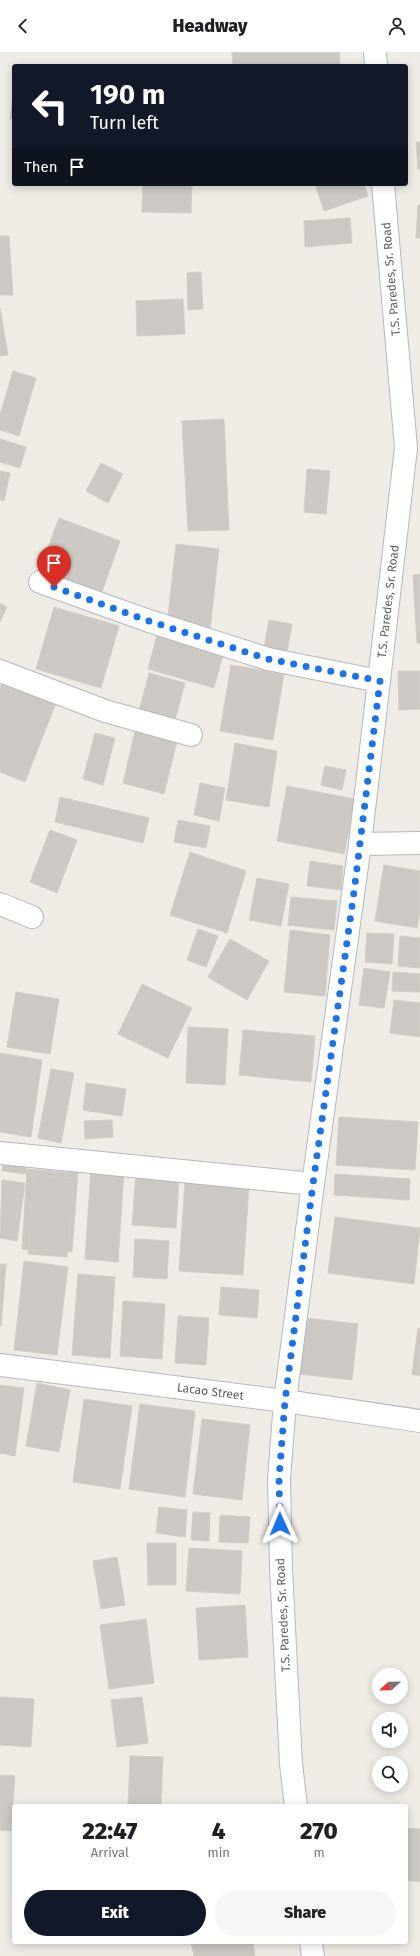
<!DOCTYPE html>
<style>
body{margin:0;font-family:"Fira Sans",sans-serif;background:#f6f6f6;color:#202124;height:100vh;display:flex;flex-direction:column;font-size:15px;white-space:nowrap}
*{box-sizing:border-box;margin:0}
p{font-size:13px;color:#757577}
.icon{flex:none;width:22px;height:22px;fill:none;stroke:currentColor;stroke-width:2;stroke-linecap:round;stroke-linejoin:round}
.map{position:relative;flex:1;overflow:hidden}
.side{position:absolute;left:12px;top:1752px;width:396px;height:140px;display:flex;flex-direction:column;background:#fff;border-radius:4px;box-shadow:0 2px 10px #0003}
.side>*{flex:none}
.banner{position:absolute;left:12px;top:12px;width:396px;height:122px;border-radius:4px;box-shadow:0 2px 10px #0003;background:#111827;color:#fff;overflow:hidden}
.needle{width:26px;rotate:248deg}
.fabs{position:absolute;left:372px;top:1616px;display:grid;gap:8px}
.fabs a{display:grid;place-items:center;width:36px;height:36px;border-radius:50%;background:#fff;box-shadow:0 2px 10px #0003;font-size:20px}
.pin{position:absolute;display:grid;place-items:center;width:34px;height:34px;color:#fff;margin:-41px -17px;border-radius:50% 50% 50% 0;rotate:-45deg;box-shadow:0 0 4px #0007}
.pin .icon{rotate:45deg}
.me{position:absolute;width:44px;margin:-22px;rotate:359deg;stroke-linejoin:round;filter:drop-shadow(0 0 3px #0008)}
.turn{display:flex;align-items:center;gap:14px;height:84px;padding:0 12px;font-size:18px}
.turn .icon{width:52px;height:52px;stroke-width:2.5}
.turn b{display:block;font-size:28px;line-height:34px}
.then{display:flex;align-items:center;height:38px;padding:0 12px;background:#0003;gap:8px;font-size:15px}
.eta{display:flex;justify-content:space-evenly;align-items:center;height:68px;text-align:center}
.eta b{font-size:24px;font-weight:800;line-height:28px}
.button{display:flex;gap:8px;margin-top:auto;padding:8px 12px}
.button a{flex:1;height:46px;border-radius:24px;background:#111827;color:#fff;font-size:16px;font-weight:800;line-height:46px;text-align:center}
.button a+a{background:#f6f6f6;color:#202124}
header{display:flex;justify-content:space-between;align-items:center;height:52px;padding:0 12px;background:#fff;font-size:18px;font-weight:800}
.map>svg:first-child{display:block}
.building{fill:#ccc9c4;stroke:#d4cdc3}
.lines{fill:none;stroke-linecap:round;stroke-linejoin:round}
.street-casing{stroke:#b5b8bc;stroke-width:24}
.street{stroke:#fff;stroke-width:22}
.route{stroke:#1a73e8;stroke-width:7;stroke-dasharray:0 12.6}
.labels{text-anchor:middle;stroke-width:3.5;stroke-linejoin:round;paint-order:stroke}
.street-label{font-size:12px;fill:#5c6165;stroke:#fff}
</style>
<header><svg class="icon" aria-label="back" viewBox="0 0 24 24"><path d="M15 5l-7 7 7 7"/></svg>Headway<svg class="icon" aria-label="person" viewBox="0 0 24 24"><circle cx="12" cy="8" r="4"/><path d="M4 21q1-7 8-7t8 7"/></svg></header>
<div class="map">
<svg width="420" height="1904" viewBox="0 0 420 1904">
<rect width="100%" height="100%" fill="#efece5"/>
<!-- building -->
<path class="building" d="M232,0H339L340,14H233Z
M14,34V67H10Z
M416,90H420V117H418Z
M143,132H192L191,161L142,160Z
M324,132H364L368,144L324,159L316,134Z
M418,153H420V186H416Z
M350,166L352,191L305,195L304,169Z
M0,184H9L13,243H0Z
M201,220L203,257L188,258L187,221Z
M183,247L185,282L137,284L136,249Z
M0,256L8,303L0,304Z
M13,319L36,326L19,384L0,378V363Z
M224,367L229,478L188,479L182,369Z
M0,387L26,395L20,416L0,410Z
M101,411L123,422L108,451L86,439Z
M307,417L330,419L326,462L304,460Z
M0,419L10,421L4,449L0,448Z
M59,466L120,489L101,543L39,520Z
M176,492L219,497L210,578L167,573Z
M420,522V591H417L413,523Z
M0,551L7,555L0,570Z
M54,555L119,574L101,636L36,617Z
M269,568L292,572L287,600L264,596Z
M157,583L223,602L214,636L148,617Z
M231,613L284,622L273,688L220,679Z
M398,619H420V657L399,658Z
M149,621L185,631L175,668L139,659Z
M2,631L56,651L25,730L0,720V637Z
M136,675L178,685L164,742L123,731Z
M95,681L115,686L103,733L83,727Z
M235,691L277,699L269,755L226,748Z
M325,714L346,718L342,738L321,733Z
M200,731L225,736L219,769L194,763Z
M287,734L355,747L344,802L277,789Z
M60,745L149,766L143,791L55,770Z
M178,768L210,774L206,796L174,790Z
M50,778L77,788L57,841L30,830Z
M190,800L246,819L227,881L170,863Z
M310,809L343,814L341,838L307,834Z
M384,813L420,819V859L417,876L375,869Z
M257,826L289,832L281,874L249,868Z
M291,845L337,849L334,878L288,873Z
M198,877L218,884L206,915L187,908Z
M290,878L330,883L325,944L284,940Z
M367,881L394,882L392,912L365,910Z
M400,884L420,886V916L398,914Z
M230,887L269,909L247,948L208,925Z
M364,916L390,920L384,956L359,953Z
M393,920L420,922V940L392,939Z
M142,932L192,956L168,1006L118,982Z
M16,940L59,947L50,1002L7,995Z
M394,948L420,951V985L390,981Z
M188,975L228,977L225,1033L186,1031Z
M243,978L315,984L311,1030L239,1023Z
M0,1001L42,1008L31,1085L0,1080Z
M51,1017L74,1021L61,1091L38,1086Z
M86,1031L126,1037L122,1064L83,1058Z
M339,1065L418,1070L415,1118L336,1113Z
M112,1068L113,1085L85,1087L84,1069Z
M3,1109L27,1112L26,1122L2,1119Z
M27,1117L78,1121L72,1200L22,1197Z
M91,1117L124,1120L118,1210L85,1207Z
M136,1122L179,1125L176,1176L132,1173Z
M335,1122L410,1127L409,1148L334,1143Z
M34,1123L74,1126L67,1205L28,1202Z
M2,1128L25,1131L17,1189L0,1186Z
M185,1129L249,1134L243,1223L179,1219Z
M335,1165L420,1176L414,1232L328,1221Z
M135,1187L169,1189L167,1227L133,1225Z
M24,1209L68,1215L57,1303L14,1298Z
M0,1212H6L1,1274H0Z
M78,1222L115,1225L110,1306L72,1303Z
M221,1235L259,1238L257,1266L219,1263Z
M123,1249L165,1252L162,1307L120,1304Z
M178,1264L209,1266L206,1313L175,1311Z
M306,1266L358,1272L352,1328L299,1322Z
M418,1276H420V1324L412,1322Z
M37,1331L70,1338L59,1400L26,1394Z
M0,1333L24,1336L15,1404L0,1401Z
M84,1347L132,1354L120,1437L73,1430Z
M140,1352L195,1359L185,1445L129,1437Z
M202,1367L250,1373L242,1448L193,1442Z
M159,1455L187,1458L185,1485L156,1481Z
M193,1460L210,1461L209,1489L191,1488Z
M220,1463L250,1465L248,1491L219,1490Z
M147,1491H176V1533H148Z
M189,1496L242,1499L240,1542L186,1539Z
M117,1505L125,1553L101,1557L93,1509Z
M245,1553L248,1605L199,1608L196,1556Z
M146,1567L154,1631L109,1637L100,1573Z
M0,1645L34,1647L31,1695L0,1693Z
M142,1645L148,1691L117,1695L111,1648Z
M130,1704L163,1705L161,1754H128Z
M0,1723L15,1724L11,1779L0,1778Z
M406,1776L420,1777V1830L406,1828Z
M191,1890H253L255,1904H194Z"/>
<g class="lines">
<defs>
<g id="street">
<path d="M375,0L376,14"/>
<path d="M40,530L149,569L268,607L379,629"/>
<path d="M0,619L105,659L191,683"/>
<path d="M360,792L420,791"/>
<path d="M0,852L32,865"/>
<path d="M0,1101L313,1132"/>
<path id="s1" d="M0,1313L285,1349L420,1369"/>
<path id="s2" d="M296,1754L291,1712L281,1517L279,1427L285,1349L313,1132L360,792L406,396L383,132"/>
<path d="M311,1890L313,1904"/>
</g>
</defs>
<!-- street casing -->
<use href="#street" class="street-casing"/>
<!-- street -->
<use href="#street" class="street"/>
</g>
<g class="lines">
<!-- route -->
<path class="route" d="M54,535L149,569L268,607L380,629L354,840L313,1132L285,1349L279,1427L280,1472"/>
</g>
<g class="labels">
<!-- street labels -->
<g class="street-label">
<text transform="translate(391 227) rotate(-95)" y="4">T.S. Paredes, Sr. Road</text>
<text dy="4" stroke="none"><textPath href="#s2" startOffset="1212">T.S. Paredes, Sr. Road</textPath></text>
<text dy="4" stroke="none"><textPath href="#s1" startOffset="212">Lacao Street</textPath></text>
<text transform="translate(283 1563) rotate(-93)" y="4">T.S. Paredes, Sr. Road</text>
</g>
</g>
</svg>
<div class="fabs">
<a><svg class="needle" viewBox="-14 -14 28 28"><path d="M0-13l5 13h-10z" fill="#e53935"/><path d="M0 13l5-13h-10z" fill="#757577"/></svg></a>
<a><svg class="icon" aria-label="sound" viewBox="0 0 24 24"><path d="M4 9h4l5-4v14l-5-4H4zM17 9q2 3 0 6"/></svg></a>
<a><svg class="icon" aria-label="search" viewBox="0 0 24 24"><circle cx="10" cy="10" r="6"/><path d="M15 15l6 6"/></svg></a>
</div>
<div class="pin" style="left:54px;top:535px;background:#d93025"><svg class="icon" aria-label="arrive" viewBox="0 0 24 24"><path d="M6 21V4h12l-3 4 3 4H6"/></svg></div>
<svg class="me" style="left:280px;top:1472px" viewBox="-20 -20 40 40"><path d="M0-17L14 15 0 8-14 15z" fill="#1a73e8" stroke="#fff" stroke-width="4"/></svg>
<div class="banner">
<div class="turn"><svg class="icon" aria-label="left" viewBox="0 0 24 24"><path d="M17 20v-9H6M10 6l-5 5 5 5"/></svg><div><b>190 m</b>Turn left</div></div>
<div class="then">Then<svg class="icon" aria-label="arrive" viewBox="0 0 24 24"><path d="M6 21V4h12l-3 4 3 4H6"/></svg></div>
</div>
<section class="side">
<div class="eta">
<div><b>22:47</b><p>Arrival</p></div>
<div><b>4</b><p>min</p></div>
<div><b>270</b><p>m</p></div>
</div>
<div class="button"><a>Exit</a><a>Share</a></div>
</section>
</div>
